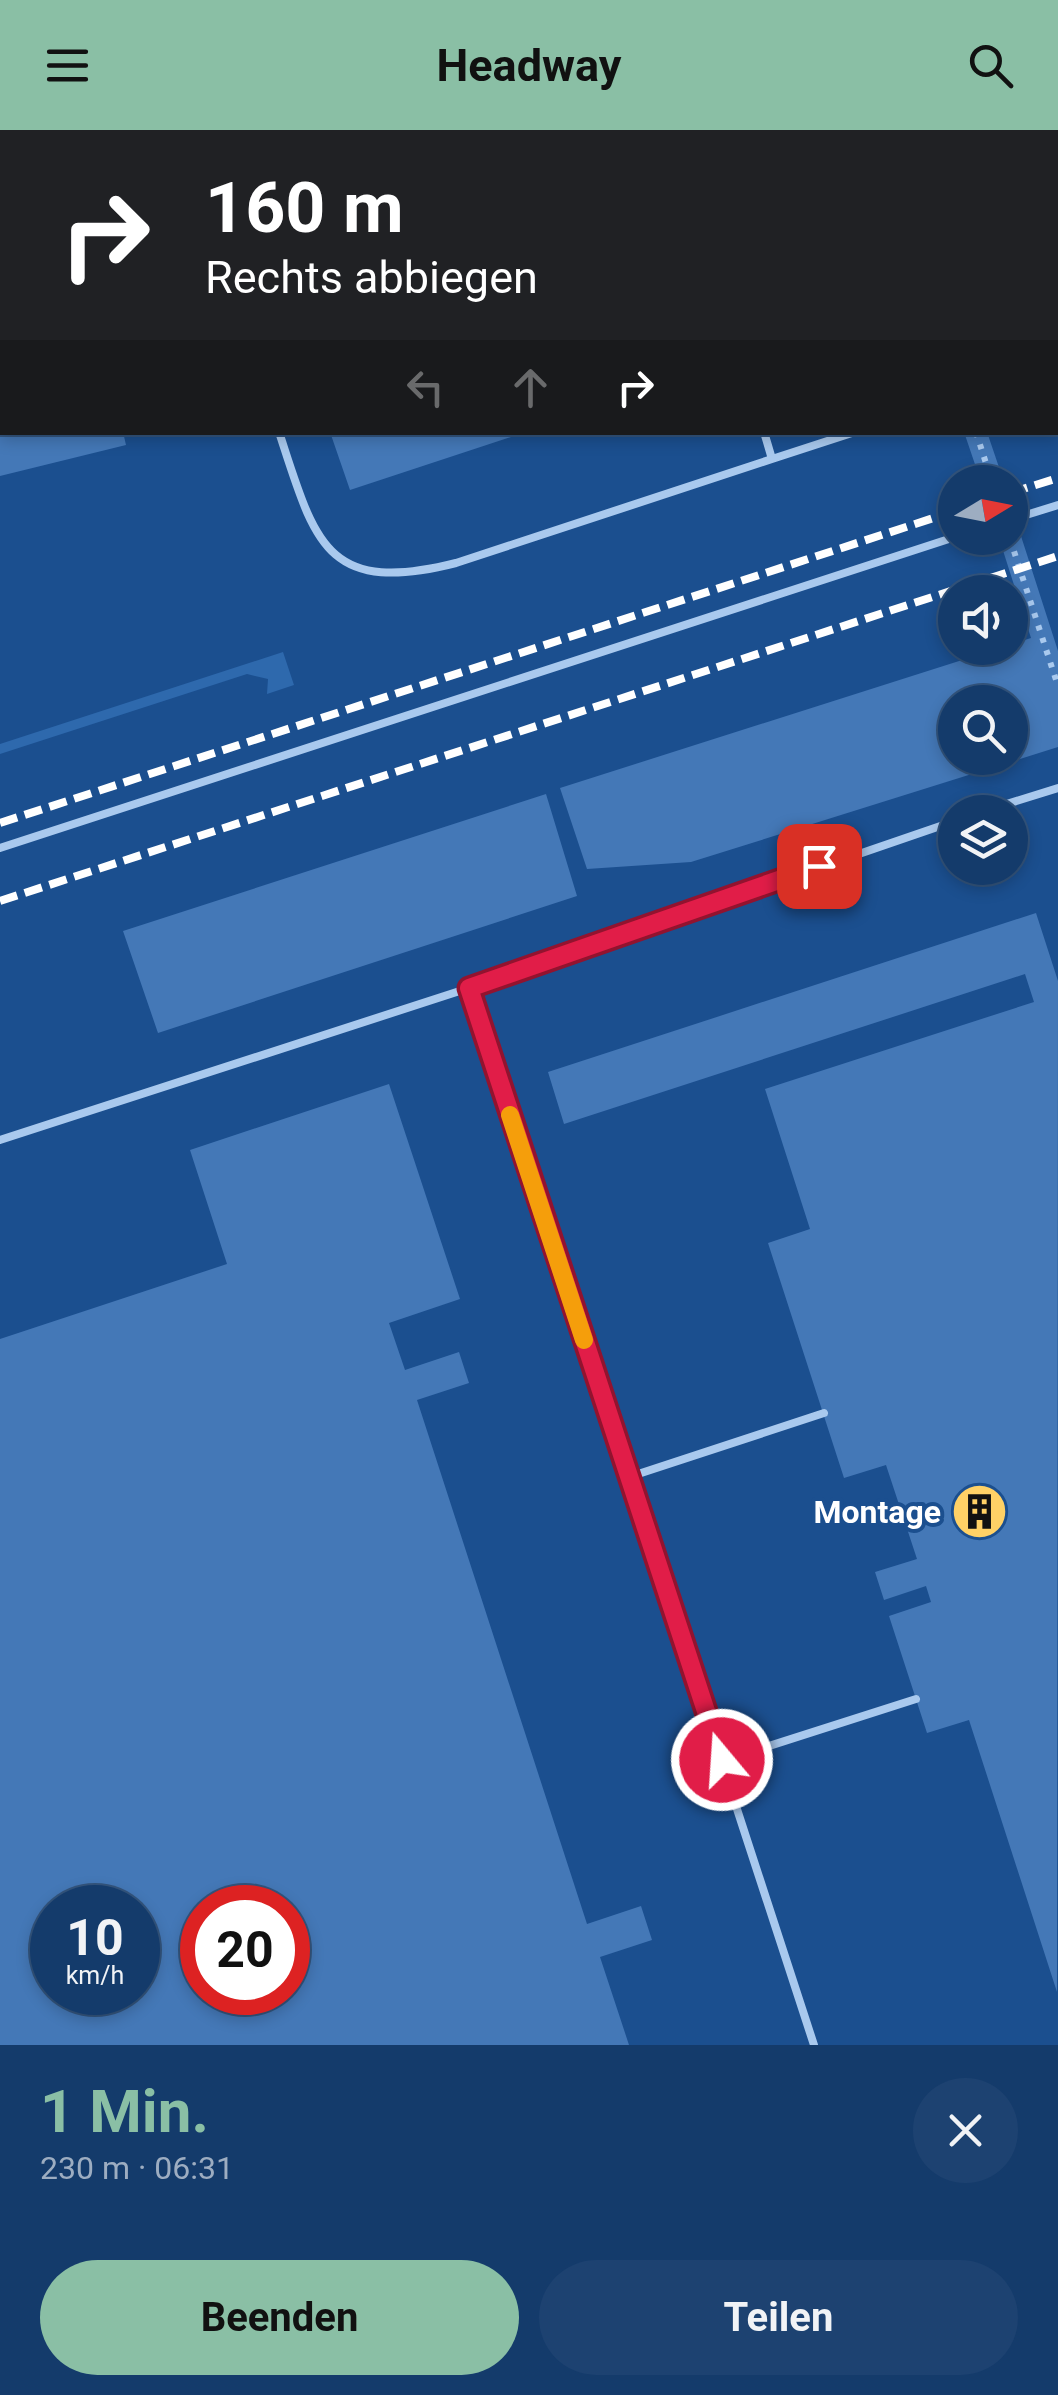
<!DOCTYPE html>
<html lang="de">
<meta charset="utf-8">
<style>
body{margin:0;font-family:Roboto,sans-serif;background:#1d4271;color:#f1f3f6;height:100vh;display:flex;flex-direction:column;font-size:38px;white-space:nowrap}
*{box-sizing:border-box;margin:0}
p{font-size:32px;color:#9dadc1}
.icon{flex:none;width:55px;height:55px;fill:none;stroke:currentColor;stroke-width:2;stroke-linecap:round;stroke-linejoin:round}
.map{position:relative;height:1915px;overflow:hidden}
.panel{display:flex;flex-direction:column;background:#143b6b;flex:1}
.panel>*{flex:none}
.top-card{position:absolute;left:0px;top:0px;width:1060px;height:305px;box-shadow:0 5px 15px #0003,0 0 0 2px #33557e;background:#202124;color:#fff;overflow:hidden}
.needle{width:65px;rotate:80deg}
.buttons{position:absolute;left:938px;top:335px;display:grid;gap:20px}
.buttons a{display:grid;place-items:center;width:90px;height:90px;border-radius:50%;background:#143b6b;box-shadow:0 5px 15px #0003,0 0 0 2px #33557e;font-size:50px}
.speed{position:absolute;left:30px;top:1755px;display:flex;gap:20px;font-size:50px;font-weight:700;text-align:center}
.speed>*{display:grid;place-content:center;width:130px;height:130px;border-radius:50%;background:#143b6b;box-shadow:0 5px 15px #0003,0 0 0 2px #33557e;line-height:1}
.speed small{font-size:25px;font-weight:400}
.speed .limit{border:15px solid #d22;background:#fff;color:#111}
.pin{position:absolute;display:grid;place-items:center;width:85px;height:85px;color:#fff;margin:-42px;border-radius:20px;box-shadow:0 5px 15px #0006}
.me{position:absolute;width:110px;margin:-55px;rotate:342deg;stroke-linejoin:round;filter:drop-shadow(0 0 8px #0008)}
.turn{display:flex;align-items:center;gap:35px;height:210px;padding:0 40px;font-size:45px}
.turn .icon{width:130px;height:130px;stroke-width:2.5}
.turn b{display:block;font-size:70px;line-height:85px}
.lanes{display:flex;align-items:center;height:95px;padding:0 40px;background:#0003;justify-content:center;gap:50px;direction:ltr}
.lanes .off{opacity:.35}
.round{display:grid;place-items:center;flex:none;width:105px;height:105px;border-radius:52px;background:#1d4271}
.summary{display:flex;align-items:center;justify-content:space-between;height:170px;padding:0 40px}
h1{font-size:60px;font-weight:700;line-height:75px;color:#8abfa5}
.button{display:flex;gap:20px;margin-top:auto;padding:20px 40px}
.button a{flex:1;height:115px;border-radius:60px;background:#8abfa5;color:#111;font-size:40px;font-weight:700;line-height:115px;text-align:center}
.button a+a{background:#1d4271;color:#f1f3f6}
header{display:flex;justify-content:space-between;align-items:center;height:130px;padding:0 40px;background:#8abfa5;color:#111;font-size:45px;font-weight:700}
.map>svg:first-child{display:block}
.green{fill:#2e69ad}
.building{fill:#4478b7;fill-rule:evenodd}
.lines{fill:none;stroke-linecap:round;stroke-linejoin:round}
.path{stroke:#a9c9ee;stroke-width:6;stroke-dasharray:5 8;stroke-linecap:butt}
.lane{stroke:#a9c9ee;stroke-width:8}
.rail{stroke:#fff;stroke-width:8;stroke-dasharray:18 8;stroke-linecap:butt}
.route-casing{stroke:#92132f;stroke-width:25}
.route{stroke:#e11d48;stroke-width:18}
.slow{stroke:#f59e0b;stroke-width:18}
.labels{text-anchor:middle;stroke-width:8;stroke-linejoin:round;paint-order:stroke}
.poi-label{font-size:32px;font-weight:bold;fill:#fff;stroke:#1b4f8f;text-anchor:end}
</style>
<header><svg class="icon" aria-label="menu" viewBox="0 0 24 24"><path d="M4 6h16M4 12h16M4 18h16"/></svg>Headway<svg class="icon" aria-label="search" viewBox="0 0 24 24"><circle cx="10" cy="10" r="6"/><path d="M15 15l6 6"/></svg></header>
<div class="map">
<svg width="1058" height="1915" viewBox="0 0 1058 1915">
<rect width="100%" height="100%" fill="#1b4f8f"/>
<!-- green -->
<path class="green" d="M283,522L294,555L267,564L268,549L247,544L0,624V614Z"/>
<!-- building -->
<path class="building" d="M0,302H123L126,315L0,346Z
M330,302H523V303L350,360Z
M964,302H987L1004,352H981Z
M1011,375L1058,521V617L691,732L587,739L560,658L1031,508L999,408H1010ZM955,572H1010V628H955Z
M546,664L577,766L158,903L123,801Z
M1036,783L1058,851L1057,1862L969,1590L927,1603L889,1486L931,1472L926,1456L884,1470L875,1442L917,1429L886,1335L844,1348L768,1113L810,1099L765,959L1034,872L1025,844L564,994L548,942Z
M389,954L460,1169L389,1193L405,1240L459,1222L469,1253L417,1270L587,1794L641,1776L652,1810L600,1827L629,1915H0V1209L227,1134L190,1020ZM52,1778H138V1862H52ZM202,1778H288V1862H202Z"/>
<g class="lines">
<!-- path -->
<path class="path" d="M976,302L992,352
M1010,409L1058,556"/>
<!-- lane -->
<path class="lane" d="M181,0L182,2
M668,0L669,2
M911,0L912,2
M1058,237V236
M279,302C315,412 325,466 456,433L772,329
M764,302L772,329L855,302
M1010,390L1058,375
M981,682L1058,658
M0,718L955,407
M469,858L814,1915
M0,1010L469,858L955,691
M629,1347L824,1283
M722,1631L916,1569"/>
<!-- rail -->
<path class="rail" d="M1010,363L1058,348
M0,693L955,381
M0,771L1058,426"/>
</g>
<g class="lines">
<defs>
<path id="route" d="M722,1630L469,858L819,736"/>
</defs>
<!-- route casing -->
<use href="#route" class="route-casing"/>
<!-- route -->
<use href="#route" class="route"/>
<!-- slow -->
<path class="slow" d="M510,985L584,1210"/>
</g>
<!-- icons -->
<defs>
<symbol id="building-disc" viewBox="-11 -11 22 22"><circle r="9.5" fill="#ffd166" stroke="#1b4f8f"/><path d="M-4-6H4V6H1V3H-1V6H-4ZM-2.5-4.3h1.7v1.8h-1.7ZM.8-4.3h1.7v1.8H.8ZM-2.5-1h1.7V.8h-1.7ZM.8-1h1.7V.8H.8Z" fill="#111"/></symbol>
</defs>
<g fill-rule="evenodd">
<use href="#building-disc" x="948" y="1350" width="63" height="63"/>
</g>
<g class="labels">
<!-- poi labels -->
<g class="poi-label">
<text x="941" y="1393">Montage</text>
</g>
</g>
</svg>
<div class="buttons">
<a><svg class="needle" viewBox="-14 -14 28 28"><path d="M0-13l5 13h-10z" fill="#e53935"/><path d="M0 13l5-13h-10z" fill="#9dadc1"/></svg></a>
<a><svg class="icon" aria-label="sound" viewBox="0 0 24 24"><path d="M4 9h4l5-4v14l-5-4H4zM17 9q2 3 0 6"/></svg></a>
<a><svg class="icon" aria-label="search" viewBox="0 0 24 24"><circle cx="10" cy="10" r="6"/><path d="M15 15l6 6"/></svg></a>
<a><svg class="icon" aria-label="layers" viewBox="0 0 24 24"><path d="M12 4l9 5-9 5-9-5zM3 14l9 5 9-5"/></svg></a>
</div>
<div class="speed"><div>10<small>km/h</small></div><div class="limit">20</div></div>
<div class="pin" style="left:819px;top:736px;background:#d93025"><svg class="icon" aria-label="arrive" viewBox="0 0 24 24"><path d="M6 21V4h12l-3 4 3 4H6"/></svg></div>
<svg class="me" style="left:722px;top:1630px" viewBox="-20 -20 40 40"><circle r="17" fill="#e11d48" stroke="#fff" stroke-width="3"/><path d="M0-11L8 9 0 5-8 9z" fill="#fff"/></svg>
<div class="top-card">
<div class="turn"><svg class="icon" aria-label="right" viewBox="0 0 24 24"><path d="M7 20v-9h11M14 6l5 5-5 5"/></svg><div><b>160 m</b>Rechts abbiegen</div></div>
<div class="lanes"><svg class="icon off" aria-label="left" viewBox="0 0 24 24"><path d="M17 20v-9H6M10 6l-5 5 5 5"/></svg><svg class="icon off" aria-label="ahead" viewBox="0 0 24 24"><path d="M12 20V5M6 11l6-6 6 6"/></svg><svg class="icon" aria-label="right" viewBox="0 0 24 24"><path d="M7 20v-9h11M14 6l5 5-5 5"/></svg></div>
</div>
</div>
<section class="panel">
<div class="summary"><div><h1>1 Min.</h1><p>230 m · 06:31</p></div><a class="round"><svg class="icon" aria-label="close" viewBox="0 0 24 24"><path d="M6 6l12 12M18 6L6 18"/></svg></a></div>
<div class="button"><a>Beenden</a><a>Teilen</a></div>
</section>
